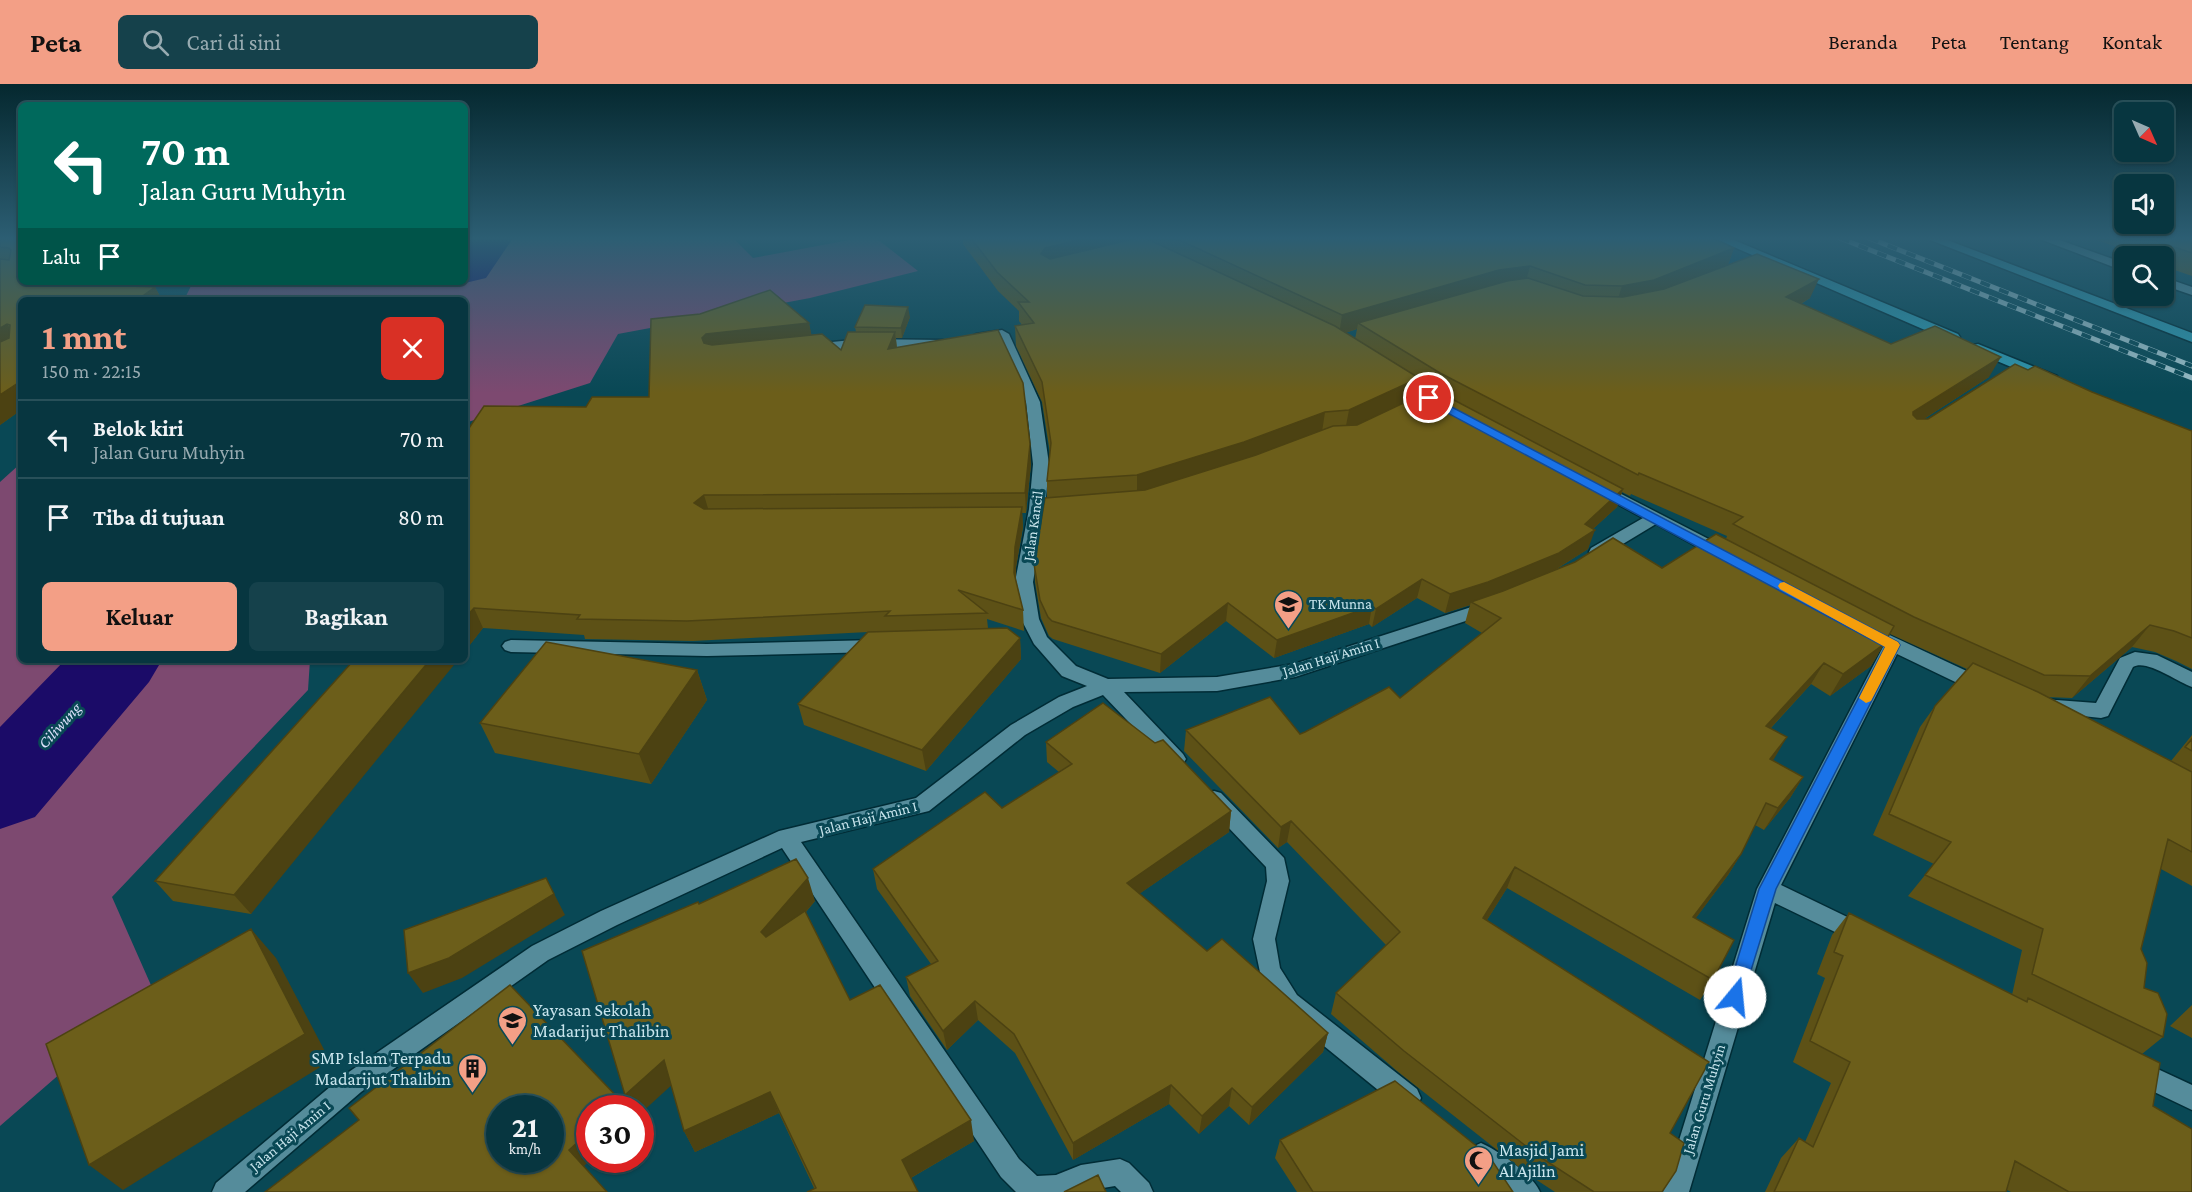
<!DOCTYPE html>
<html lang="id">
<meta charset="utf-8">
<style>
body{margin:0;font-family:"Crimson Pro",serif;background:#15414b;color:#f1f3f6;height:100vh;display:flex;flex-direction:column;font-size:22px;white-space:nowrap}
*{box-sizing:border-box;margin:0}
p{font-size:20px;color:#98abb1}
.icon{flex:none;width:33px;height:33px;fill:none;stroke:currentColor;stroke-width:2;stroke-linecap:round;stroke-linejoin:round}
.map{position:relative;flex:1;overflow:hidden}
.panel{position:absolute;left:18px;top:213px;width:450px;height:366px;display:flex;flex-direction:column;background:#073640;border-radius:9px;box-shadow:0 2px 4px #0004,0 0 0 2px #285059}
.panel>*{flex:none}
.banner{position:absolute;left:18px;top:18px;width:450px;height:183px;border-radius:9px;box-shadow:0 2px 4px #0004,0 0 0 2px #285059;background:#00695c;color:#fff;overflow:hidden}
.needle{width:39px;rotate:135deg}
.buttons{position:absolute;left:2114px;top:18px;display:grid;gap:12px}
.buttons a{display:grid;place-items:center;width:60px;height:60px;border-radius:9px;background:#073640;box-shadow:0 2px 4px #0004,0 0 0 2px #285059;font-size:30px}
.speed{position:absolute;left:486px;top:1011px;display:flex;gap:12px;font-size:30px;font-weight:700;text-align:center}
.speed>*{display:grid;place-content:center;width:78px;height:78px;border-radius:50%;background:#073640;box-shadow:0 2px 4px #0004,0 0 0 2px #285059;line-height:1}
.speed small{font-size:15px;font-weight:400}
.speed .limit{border:9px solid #d22;background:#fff;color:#111}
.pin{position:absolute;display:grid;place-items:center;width:51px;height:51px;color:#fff;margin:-26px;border:3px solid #fff;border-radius:50%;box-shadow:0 2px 6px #0007}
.me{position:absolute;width:66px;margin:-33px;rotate:17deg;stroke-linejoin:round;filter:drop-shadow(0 0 4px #0008)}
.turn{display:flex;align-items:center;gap:21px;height:126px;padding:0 24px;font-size:27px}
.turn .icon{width:78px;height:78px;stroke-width:2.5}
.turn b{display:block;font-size:42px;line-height:51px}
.then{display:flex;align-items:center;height:57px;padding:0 24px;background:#0003;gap:12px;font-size:22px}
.round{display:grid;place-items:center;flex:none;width:63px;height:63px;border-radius:9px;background:#15414b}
.head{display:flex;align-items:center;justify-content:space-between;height:102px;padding:0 24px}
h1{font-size:36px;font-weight:700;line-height:45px;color:#f39f86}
.primary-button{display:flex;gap:12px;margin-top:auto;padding:12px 24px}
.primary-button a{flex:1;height:69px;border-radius:9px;background:#f39f86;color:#111;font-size:24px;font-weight:700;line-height:69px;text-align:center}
.primary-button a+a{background:#15414b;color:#f1f3f6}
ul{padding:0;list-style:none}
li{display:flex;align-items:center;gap:18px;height:78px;padding:0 24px;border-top:2px solid #285059}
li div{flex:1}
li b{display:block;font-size:22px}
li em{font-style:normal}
header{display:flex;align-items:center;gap:36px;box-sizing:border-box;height:84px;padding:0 30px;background:#f39f86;color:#111}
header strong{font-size:28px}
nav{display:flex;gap:33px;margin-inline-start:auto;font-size:21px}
.search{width:420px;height:54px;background:#15414b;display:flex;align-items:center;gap:15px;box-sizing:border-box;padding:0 21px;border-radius:9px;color:#98abb1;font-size:22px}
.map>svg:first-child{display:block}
.green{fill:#7d4970}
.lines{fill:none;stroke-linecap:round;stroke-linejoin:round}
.river{fill:#1b0b68;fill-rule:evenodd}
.street-casing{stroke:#002c36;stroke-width:3}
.primary-casing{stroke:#002c36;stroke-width:3}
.street{fill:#558c9b;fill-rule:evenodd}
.primary{fill:#2d96ad;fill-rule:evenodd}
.rail-casing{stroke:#9abec7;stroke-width:5}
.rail{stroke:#094855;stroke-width:4;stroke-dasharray:10;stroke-linecap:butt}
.wall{fill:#5d5116;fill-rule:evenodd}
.shaded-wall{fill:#4c4212}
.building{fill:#6c5e1a;stroke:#4c4212;stroke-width:1.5;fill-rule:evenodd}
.route{fill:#1a73e8;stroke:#114b97;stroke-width:1.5}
.slow{fill:#f59e0b}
.labels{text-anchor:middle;stroke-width:6;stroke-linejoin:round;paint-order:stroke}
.street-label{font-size:15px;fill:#c9e5ed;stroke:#094855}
.poi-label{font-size:15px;fill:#c9e5ed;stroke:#094855;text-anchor:start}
.water-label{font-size:16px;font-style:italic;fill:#dee2fc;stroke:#094855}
.near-poi-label{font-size:18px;fill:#c9e5ed;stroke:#094855;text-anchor:start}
</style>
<header>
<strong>Peta</strong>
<div class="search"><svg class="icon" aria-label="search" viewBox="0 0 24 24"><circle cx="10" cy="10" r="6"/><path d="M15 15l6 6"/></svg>Cari di sini</div>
<nav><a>Beranda</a><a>Peta</a><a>Tentang</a><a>Kontak</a></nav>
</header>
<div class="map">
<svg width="2192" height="1108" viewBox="0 0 2192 1108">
<rect width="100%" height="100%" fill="#094855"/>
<!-- green -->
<path class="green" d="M465,154H733L753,174L860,154H876L918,187L810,214L618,250L590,299L465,339V216H184L193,198H465Z
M21,379V576H310L308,606L112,813L154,908L0,1042V398Z"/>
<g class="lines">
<!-- river -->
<path class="river" d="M465,154H513L486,194L465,199L462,198H465Z
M65,576H162L149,598L35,733L0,745V643Z"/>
<defs>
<path id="street" d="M2037,154H2054L2124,179V187Z
M2163,193L2192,203V211L2163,201Z
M1002,246L1009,250L1040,318L1049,380L1045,425L1033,498L1039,535L1047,553L1076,582L1108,595L1217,593L1294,580L1490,517L1496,519L1499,523L1496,527L1295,593L1217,607L1124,608L1183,670L1186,675L1183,680L1176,683L1169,680L1103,611L1073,623L1025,651L929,727L801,758L1019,1075L1037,1092L1056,1091L1081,1081L1120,1075L1129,1079L1149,1099L1153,1108H1121L1115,1102L1079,1108H1016L1001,1093L782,764L617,841L548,876L361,1008L245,1108H212L216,1099L343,992L532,862L601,827L779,747L916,714L1011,641L1059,613L1087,602L1062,592L1034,560L1021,535L1015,498L1029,425L1033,380L1026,318L997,255L976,258L969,254L976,250Z
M862,255L943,256L950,260L943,264L862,263L812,268L805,264L812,260Z
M1395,289L1449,319L1451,322L1444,326L1439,325L1390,296L1388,293L1390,290Z
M1598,398L1728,465L1730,469L1728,473H1716L1656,440L1603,472H1591L1589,468L1591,464L1643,434L1592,406L1590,403Z
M1866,540L1988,597L1990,602L1988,607L1981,609L1974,607L1897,570L1781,801L1870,844L1873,851L1870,858L1862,861L1775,819L1689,1108H1663L1757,805L1883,563L1860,550L1857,546L1860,542Z
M511,556L707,560L876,556L882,558L885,562L882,566L876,568L707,572L511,568L505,566L502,562L505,558Z
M2135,568L2157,571L2192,588V603C2177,598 2147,575 2133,583L2108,632L2101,634L2036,627L2033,622L2036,617L2043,615L2096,619L2120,574Z
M1214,707L1221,709L1284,774L1289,797L1275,855L1280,884L1297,911L1417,1005L1421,1014L1417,1023L1408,1026L1399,1023L1281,927L1261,893L1253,855L1267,797L1266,783L1207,721L1204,715L1207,709Z
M2134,974L2192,1001V1026L2125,994L2122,986L2125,978Z
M1481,1059C1498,1066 1533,1091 1540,1108H1506L1472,1081L1468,1072L1472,1063Z"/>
<path id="primary" d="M1713,154H1729L1958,250L1960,253L1953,257L1948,256Z
M1925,154H1942L2192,249V258Z
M1978,260L2057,292L2059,295L2057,298H2047L1973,267L1971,264L1973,261Z"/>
</defs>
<!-- street casing -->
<use href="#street" class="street-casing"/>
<!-- primary casing -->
<use href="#primary" class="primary-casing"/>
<!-- street -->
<use href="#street" class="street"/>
<!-- primary -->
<use href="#primary" class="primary"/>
<defs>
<path id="rail" d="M1840,154L2192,294
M1869,154L2192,282"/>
</defs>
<!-- rail casing -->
<use href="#rail" class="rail-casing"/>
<!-- rail -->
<use href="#rail" class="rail"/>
</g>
<!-- wall -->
<path class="wall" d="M0,154H21V198H109L106,201L119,202L116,198H133L126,202L155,203L162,216H21V326L0,341Z
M963,154H1126V157L1136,154H1135H1713L1734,164L1728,181L1810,214L1801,220L1891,260L1989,293L1924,335H1928L2028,286L2092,308L2192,347V585L2176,577L2155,568L2132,563L2072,614L2047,613L2171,677L2192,651V802L2161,785L2141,865L2144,904L2163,953L2142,970L2153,1022L2192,1108H2011L2007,1106L2006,1108H1765L1781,1074L1799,1054L1805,1058L1831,999L1793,978L1825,894L1817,890L1832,851L1849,829L2012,911L2022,866L1908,812L1934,780L1873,751L1920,643L1935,622L1967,585L1890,550L1871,582L1830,612L1811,600L1771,644L1773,677L1803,693L1790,714L1764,746L1755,741L1741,770L1728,791L1695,835L1713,896L1700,916L1507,804L1487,836L1670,1049L1662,1108H1555L1529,1091L1397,987L1331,930L1336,909L1386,861L1287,758L1278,764L1184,667L1186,646L1300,650L1400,614L1482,549L1465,539L1470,521L1445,529L1417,514L1372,543L1369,540L1274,574L1226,537L1160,589L1053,555L1049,552L1041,534L1035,498L1034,480L1047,414V397L1050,369L1042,318L1016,262L1015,242L1022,241L1019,237V227L998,207L963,160ZM1357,245L1355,255L1345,249ZM1418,298L1430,306L1357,341ZM1622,408L1630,412L1631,410L1727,452L1726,455L1662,484L1555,486L1588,465L1593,445L1617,423Z
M2091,154H2192V192L2163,182V172H2136L2116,165L2117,163Z
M910,233L902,254H896L897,264L1031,380L1026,429H1022L1023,443L1016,483V496L1023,526L1024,547L987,535L988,544L1020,554L1021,575L926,687L804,641L798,620L868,548L693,557L585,555L584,551L483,544L465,567V350L586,323L649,313L809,239L811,251L841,266L856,248L855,243Z
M354,576L251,830L173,817L155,797Z
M697,586L707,616L651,700L495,669L480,639Z
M1046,658L1231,727L1229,748L1139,810L1207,867L1328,949L1323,968L1249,1041L1229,1022L1199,1050L1169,1020L1073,1076L1015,969L978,936L947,966L910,912L906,893L931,880L877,805L873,785L1002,724L1059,688L1047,678Z
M815,817L806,828L850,916L974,1057L911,1094L814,1104L779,1029L695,1068L684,1047L699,820Z
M2192,921V954L2170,942Z
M1280,1056L1513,1108H1297L1275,1074Z"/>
<!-- shaded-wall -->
<path class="shaded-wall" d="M1087,154H1126V163L1045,183L1041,170L1045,164Z
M1734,164L1727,183L1647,215L1616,221L1622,202Z
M1530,182L1525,201L1358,239L1357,245L1339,251L1342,231L1499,186Z
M1819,195L1810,214L1778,233L1786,213Z
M76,198H109L87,216Z
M116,198H133L121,205Z
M155,203L162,216H137Z
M908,223L910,233L902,254L901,244Z
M809,239L813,258L707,273L702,254L706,250Z
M7,240L20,259L0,269V244Z
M895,248L897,266L888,265Z
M2001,273L1989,293L1902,349L1913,328Z
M1419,294L1414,314L1345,347L1349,326Z
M21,297V326L0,341V311Z
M1325,328L1322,348L1137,412V391Z
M1030,360L1031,380L1026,429L1025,409Z
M1623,405L1617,423L1582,455L1595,446L1588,465L1553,487L1482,517L1471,518L1470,521L1445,529L1450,510L1585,440Z
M704,411L710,431L694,419Z
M1022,423L1023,443L1016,483L1015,509L1014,489L1015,463Z
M1422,495L1417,514L1372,543L1376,525Z
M1228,519L1226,537L1160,589L1161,570Z
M1372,522L1369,540L1274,574L1277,556Z
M474,524L483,544L465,567V534Z
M2150,541L2132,563L2072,614L2090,592Z
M1020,554L1021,575L926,687L922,666Z
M1884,560L1871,582L1830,612L1843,590Z
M430,576H458L251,830L234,811Z
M1824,579L1811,600L1753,663L1766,642Z
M697,586L707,616L651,700L639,670Z
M1787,653L1774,675L1757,697L1770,675Z
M1803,693L1790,714L1764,746L1778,724Z
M1231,727L1229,748L1126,819L1127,799Z
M1291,737L1287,758L1278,764L1281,743Z
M1741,770L1728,791L1681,854L1693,833Z
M1515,783L1507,804L1475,855L1483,834Z
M546,794L565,831L462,894L423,909L408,889Z
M808,794L815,817L769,871L761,848Z
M251,845L276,874L330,977L123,1106L89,1081Z
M975,917L978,936L947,966L943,947Z
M1328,949L1323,968L1249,1041L1252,1023Z
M664,976L675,998L640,1030V1024H633L625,1011Z
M1171,1001L1169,1020L1073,1076V1059Z
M1232,1004L1229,1022L1199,1050L1202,1032Z
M770,1008L779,1029L695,1068L684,1047Z
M622,1018L626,1024H615Z
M971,1036L974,1057L907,1096L902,1076Z
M590,1047V1076L582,1084L569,1066Z"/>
<!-- building -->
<path class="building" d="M0,154H21V198H76L77,200L155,203L137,216H21V297L0,311V258L9,254L10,241L7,240L0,244V175L9,176L11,166L9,164L0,163Z
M971,154H1087L1045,164L1041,170L1050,175L1137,154H1145L1335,242L1419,294L1349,326L1325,328L1244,358L1137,391L1047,397L1051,359L1042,298L1015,242L1034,239L1018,218H1029L997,188Z
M1175,154H1713L1734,164L1654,196L1622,202L1585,201L1530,182L1499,186L1342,231Z
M2148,154H2192V169Z
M1757,170L1819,195L1786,213L1891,260L1935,242L2001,273L1913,328V331L1917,335H1928L2015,280L2028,286L2035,282L2092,308L2192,347V554L2174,547L2150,541L2090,592L2044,591L1914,533L1733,440L1743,433L1639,389L1638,391L1440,289L1358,239L1507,197L1528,194L1583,212L1623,213L1664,205Z
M770,206L809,239L706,250L702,254L704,259L712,261L822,250L841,266L848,248H895L888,265L998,246L1023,299L1030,360L1025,409L704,411L694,419L704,425L1022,423L1015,463L1014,489L1023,526L958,506L987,529L885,532L890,527L687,537L577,535L580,531L474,524L465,534V374L467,372H465V350L484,322L586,323L592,313H649L651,235L700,230Z
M865,221L908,223L901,244L855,243Z
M1433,305L1623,405L1585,440L1595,446L1559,469L1488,498L1450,510L1422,495L1376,525L1372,522L1277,556L1228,519L1161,570L1052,537L1048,533L1040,516L1034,480L1045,414L1145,406L1256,371L1333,342L1357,341Z
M1716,450L1894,542L1884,560L1843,590L1824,579L1766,642L1787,653L1770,675L1803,693L1778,724L1766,719L1741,770L1693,833L1734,856L1713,896L1515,783L1483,834L1709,978L1670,1049L1684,1059L1676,1087L1662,1108H1594L1540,1073L1404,967L1336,909L1400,848L1291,737L1281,743L1186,646L1270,613L1300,650L1305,648L1389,603L1400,614L1501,534L1471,518L1503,507L1575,478L1613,454L1662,484Z
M1007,544L1020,554L922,666L798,620L868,548Z
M546,558L697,586L639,670L480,639Z
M354,576H430L234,811L155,797Z
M1973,579L2038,608L2192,688V768L2168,755L2141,865L2147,879L2144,904L2158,909L2167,930L2163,953L2032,890L2043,845L1925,791L1951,758L1889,730L1935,622Z
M1103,619L1155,659L1163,656L1231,727L1127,799L1207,867L1222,855L1328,949L1252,1023L1232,1004L1202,1032L1171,1001L1073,1059L1014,950L975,917L943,947L906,893L938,877L873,785L985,708L1002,724L1072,680L1046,658Z
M2192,655V667L2185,663Z
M796,775L808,794L761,848L766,853L805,827L850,916L880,901L971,1036L902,1076L918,1108H807L816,1104L770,1008L684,1047L664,976L625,1011L582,867L698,818L699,820Z
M546,794L554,810L449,874L408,889L404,846Z
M1849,829L2027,918L2028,914L2160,979L2153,1022L2192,1045V1108H2069L2015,1077L2006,1108H1774L1799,1054L1813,1063L1850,978L1810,957L1843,872L1834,868Z
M251,845L305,950L89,1081L46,960Z
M510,901L622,1018L615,1024H590V1047L569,1066L607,1108H265L359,1036L349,1024ZM500,1024H550V1076H500Z
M1395,997L1489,1072L1513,1108H1313L1280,1056Z
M1098,1091L1106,1108H1064Z"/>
<!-- sky -->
<linearGradient id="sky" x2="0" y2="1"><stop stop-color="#05282f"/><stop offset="0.5" stop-color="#2c5e73"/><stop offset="1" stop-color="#2c5e73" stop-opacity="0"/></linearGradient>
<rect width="2192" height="309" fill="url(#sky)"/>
<!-- route -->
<path class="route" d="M1429,311L1898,558L1900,561L1776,805L1741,919L1735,921L1729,919L1726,913L1759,805L1885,563L1425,317L1423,314Z"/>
<!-- slow -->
<path class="slow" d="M1784,498L1898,558L1900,561L1871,617L1866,619L1859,614L1885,563L1780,505L1778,502L1780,499Z"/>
<!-- icons -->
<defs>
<symbol id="school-pin" viewBox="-11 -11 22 30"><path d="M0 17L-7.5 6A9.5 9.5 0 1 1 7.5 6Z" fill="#f39f86" stroke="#094855"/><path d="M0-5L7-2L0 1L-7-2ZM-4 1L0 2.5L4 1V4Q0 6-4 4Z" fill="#111"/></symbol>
<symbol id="building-pin" viewBox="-11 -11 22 30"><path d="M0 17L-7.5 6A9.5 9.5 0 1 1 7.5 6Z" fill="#f39f86" stroke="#094855"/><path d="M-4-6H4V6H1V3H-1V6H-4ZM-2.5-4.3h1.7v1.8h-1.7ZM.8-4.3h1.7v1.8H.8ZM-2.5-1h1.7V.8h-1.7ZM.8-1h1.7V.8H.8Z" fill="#111"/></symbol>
<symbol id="mosque-pin" viewBox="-11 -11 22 30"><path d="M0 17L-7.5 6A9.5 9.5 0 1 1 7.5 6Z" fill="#f39f86" stroke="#094855"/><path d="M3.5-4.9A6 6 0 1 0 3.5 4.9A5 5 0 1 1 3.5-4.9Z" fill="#111"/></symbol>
</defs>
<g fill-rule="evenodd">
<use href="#school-pin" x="1272" y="504" width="33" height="45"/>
<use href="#school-pin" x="496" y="920" width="33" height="45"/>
<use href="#building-pin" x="456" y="968" width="33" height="45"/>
<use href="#mosque-pin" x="1462" y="1060" width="33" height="45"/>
</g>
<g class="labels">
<!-- street labels -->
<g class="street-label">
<text transform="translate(1033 442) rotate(-82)" y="5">Jalan Kancil</text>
<text transform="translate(1331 573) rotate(-17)" y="5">Jalan Haji Amin I</text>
<text transform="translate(868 734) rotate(-14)" y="5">Jalan Haji Amin I</text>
<text transform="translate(1704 1015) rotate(-73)" y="5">Jalan Guru Muhyin</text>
<text transform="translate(290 1052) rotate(-40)" y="5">Jalan Haji Amin I</text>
</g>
<!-- poi labels -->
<g class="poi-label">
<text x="1309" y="525">TK Munna</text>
</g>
<!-- water labels -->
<g class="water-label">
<text transform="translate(59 641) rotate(-48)" y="6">Ciliwung</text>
</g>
<!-- near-poi labels -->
<g class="near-poi-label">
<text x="533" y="932">Yayasan Sekolah<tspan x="533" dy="21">Madarijut Thalibin</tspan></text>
<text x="451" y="980" text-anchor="end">SMP Islam Terpadu<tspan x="451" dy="21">Madarijut Thalibin</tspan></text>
<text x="1499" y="1072">Masjid Jami<tspan x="1499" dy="21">Al Ajilin</tspan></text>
</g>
</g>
</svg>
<div class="buttons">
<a><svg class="needle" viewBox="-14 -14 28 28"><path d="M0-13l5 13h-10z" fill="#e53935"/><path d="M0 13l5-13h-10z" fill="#98abb1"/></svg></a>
<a><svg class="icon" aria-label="sound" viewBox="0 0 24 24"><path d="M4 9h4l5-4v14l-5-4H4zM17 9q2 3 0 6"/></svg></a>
<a><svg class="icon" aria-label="search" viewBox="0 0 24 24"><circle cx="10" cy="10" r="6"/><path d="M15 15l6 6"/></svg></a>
</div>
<div class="speed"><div>21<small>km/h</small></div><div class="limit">30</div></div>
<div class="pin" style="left:1429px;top:314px;background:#d93025"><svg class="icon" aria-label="arrive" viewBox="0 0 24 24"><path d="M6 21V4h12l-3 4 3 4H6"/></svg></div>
<svg class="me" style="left:1735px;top:913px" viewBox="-20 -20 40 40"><circle r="19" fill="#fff"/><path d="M0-13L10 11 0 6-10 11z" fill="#1a73e8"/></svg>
<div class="banner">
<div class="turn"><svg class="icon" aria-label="left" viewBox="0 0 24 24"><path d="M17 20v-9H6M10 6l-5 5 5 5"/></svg><div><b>70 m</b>Jalan Guru Muhyin</div></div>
<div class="then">Lalu<svg class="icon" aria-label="arrive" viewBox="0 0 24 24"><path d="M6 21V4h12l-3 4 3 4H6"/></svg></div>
</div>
<section class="panel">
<div class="head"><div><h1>1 mnt</h1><p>150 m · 22:15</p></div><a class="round" style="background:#d93025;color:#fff"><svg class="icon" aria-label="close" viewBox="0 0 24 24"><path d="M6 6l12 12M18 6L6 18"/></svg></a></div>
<ul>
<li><svg class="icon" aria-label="left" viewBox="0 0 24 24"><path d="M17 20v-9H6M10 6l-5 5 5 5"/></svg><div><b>Belok kiri</b><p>Jalan Guru Muhyin</p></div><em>70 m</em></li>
<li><svg class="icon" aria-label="arrive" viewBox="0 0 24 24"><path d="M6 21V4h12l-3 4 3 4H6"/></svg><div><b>Tiba di tujuan</b></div><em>80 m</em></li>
</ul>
<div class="primary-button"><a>Keluar</a><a>Bagikan</a></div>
</section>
</div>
